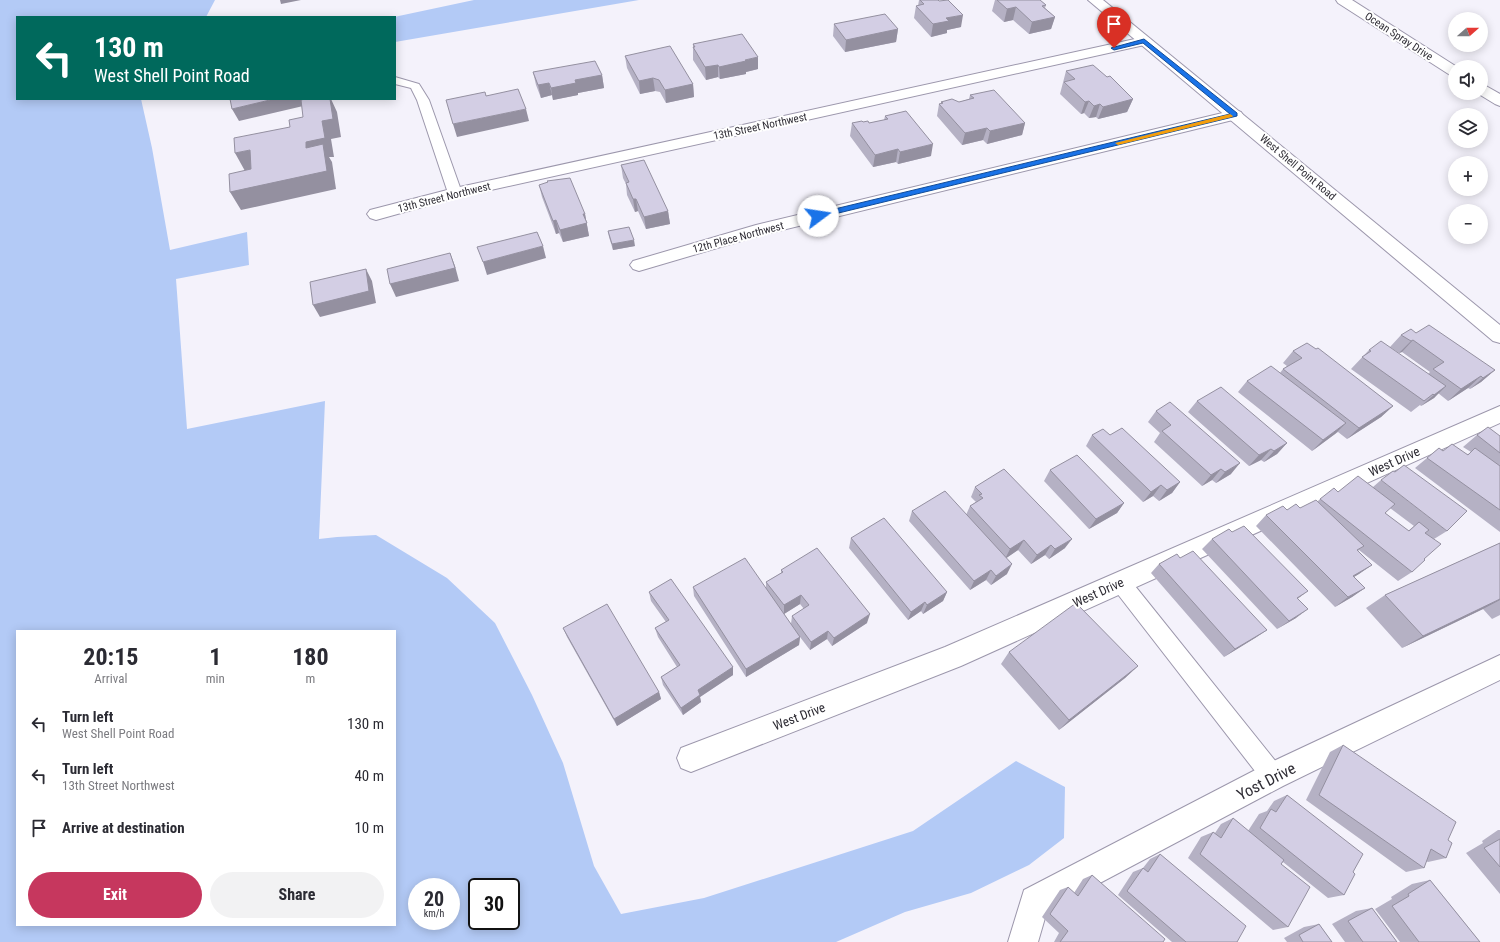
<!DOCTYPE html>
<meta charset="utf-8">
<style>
body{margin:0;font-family:"Roboto Condensed",sans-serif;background:#f2f2f3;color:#2b2b33;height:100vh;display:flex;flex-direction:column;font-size:15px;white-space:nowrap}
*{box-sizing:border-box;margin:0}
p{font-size:13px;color:#7c7c81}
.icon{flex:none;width:22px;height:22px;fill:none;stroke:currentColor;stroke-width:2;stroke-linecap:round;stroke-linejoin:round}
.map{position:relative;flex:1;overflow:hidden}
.drawer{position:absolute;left:16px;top:630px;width:380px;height:296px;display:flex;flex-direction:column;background:#fff;border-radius:0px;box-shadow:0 2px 10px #0003}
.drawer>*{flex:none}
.guide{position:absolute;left:16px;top:16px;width:380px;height:84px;border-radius:0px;box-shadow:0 2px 10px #0003;background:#00695c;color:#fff;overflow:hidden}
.needle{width:26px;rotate:69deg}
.tools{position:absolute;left:1448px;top:12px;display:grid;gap:8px}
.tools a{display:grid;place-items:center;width:40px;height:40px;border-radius:50%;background:#fff;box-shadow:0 2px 10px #0003;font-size:20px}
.speed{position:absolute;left:408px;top:878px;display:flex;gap:8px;font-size:20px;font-weight:700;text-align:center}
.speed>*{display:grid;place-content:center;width:52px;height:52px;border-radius:50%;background:#fff;box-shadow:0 2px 10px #0003;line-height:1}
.speed small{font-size:10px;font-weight:400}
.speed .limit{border:2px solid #111;border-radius:6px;background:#fff;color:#111}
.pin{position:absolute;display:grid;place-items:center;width:34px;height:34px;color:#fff;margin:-41px -17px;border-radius:50% 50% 50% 0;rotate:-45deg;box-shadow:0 0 4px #0007}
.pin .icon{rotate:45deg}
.me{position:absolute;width:44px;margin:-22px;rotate:76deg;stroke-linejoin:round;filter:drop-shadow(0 0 3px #0008)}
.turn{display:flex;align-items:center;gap:14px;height:84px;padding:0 12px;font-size:18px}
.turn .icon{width:52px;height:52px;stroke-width:2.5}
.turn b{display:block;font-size:28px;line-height:34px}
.eta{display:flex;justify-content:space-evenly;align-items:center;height:68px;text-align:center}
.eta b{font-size:24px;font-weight:700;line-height:28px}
.action{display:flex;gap:8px;margin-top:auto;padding:8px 12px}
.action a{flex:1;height:46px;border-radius:24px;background:#c6375e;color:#fff;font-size:16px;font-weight:700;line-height:46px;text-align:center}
.action a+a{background:#f2f2f3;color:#2b2b33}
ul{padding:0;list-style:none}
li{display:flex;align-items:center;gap:12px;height:52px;padding:0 12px}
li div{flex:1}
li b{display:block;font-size:15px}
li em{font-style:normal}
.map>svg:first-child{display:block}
.water{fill:#b3caf6;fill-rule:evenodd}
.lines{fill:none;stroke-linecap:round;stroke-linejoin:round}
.service-casing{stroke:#9c97ac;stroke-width:2}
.minor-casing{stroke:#9c97ac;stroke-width:2}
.tertiary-casing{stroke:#9c97ac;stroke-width:2}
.service{fill:#fff;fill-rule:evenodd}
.minor{fill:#fff;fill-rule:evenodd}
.tertiary{fill:#fff;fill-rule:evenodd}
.wall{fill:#b5b1c4;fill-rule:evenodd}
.shaded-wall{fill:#9490a0}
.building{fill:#d3cee4;stroke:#9490a0}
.route{fill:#1a73e8;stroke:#114b97}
.slow{fill:#f59e0b}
.labels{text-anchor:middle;stroke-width:4;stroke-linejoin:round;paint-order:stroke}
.far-street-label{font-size:11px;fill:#2f2d35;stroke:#fff}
.street-label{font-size:13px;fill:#2f2d35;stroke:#fff}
.near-street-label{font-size:16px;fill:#2f2d35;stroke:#fff}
</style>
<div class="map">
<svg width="1500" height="942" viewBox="0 0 1500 942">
<rect width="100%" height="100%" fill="#f4f2fb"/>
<!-- water -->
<path class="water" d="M0,0H215L206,17H17V99H141L152,148L170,250L247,232L249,265L176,279L187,429L325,401L319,539L337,537L376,535L447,578L495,623L532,695L563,763L594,866L621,914L704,898L913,831L1016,761L1065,787L1064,838L1029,865L971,893L905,912L836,942H0ZM17,631H395V925H17ZM417,887H451V921H417ZM477,887H511V921H477Z
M474,0H639L395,42L394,17Z"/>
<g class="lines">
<defs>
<path id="service" d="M395,77L419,84L429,100L462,193L460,196L455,197L450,196L448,193L417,100L411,88L395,84Z
M1120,574L1127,576L1281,768L1284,776L1281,784L1273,787L1265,784L1113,588L1111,582L1113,576Z"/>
<path id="minor" d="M1336,0H1352L1457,67H1455V76L1450,75L1338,3Z
M1144,37L1149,38L1151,41L1149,44L455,198L376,220L370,218L367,214L370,210L455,188Z
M1481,84L1486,86L1500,94V106L1495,104L1477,93H1481Z
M1235,110L1241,112L1243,115L1241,118L758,236L639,271L633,269L630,265L633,261L756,225Z
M1500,406V423L961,666L691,772L681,768L677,758L681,748L945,647Z
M1500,655V680L1283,786L1047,911L1038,942H1008L1024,890L1263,766Z"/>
<path id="tertiary" d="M1088,0H1103L1500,325V343L1493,341Z"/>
</defs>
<!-- service casing -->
<use href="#service" class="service-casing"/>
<!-- minor casing -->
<use href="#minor" class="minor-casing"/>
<!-- tertiary casing -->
<use href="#tertiary" class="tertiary-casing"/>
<!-- service -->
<use href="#service" class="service"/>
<!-- minor -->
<use href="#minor" class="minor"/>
<!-- tertiary -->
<use href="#tertiary" class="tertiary"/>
</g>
<!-- wall -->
<path class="wall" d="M919,0H938L961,27L947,30V33L931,37L914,18L916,6H918Z
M995,0H1040L1046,5L1045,8L1055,17L1051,29L1029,34L1013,20L1004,22L992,11Z
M834,24L898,29L896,42L845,52L833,36Z
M693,44L758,69L746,72V74L720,79L718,77L706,80L693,60Z
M625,56L693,84L694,97L666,103L660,92L655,91L640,94L627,68Z
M1066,71L1133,99L1127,112L1098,119L1096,117L1089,118L1084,113L1081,114L1060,94Z
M533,72L602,75L604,88L578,93V95L553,100L552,95L541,98L536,85Z
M970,95L1025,123L1022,135L987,144L983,140L962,145L937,116L939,104H941V102H959L969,99Z
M885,116L931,156L898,164L896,162L873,167L850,136L852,123L863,122L869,123L884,120Z
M621,165L668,211L670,224L646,229L638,211L635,212L627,195L626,184L623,178Z
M539,185L585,214L589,236L563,242L559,233L556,234L542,197Z
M608,231L635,246L613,250L609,237Z
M1416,333L1495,370L1481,382L1470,389L1468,388L1448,401L1438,393L1434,398L1421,406L1420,405L1411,412L1351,369L1369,350L1428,374L1430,372L1402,352L1399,353L1390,347L1401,335Z
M1316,349L1393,406L1381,417L1347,439L1338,432L1335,434L1312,451L1238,392L1247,381L1280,373L1283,369L1287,366L1283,363L1293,351Z
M1197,401L1287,443L1277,454L1264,462L1261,460L1249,466L1188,412Z
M1156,411L1231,474L1216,483L1212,480L1202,486L1154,442L1160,433L1148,422Z
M1092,435H1110L1180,482L1172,493L1159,501L1153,496L1143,502L1086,446Z
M1477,435L1500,436V532L1415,468L1439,448L1443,451L1468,454L1471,452L1463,447Z
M1050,470L1124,503L1117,513L1089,529L1044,481Z
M1381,480L1447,531L1434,539L1424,559L1412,572L1398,581L1359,550L1358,551L1372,565L1354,577L1365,588L1352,597L1335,607L1256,526L1266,515L1287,510L1300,508L1318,501L1320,499L1373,487ZM1390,508L1414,526L1408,531L1385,513Z
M975,487L1065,548L1049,559L1045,555L1031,564L1018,550L1006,558L1007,574L991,585L986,580L970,590L909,521L912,511L966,515L970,506L976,502L971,497Z
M851,538L947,592L943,601L923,614L921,611L908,620L849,548Z
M1212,539L1298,599L1296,618L1277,629L1202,549Z
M1500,543V615L1492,619L1483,609L1402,648L1366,608L1385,595Z
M1180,558L1267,630L1255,638L1224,657L1151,573L1159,564Z
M781,570L867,623L832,646L827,639L810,650L800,637L799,645L746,677L694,596L693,587L766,588V582L781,573ZM800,604L804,609L792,616L791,624L784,614Z
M649,592L733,667V675L700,697L701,702L683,715L663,685L661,677L677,667L658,637L655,628L666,622L651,601Z
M563,628L659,692L661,699L617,726L567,637Z
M1009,652L1138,666L1125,678L1059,730L1001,664Z
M1343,745L1448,840L1446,858L1428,862L1426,861L1424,868L1406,872L1306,800L1330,752Z
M1287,795L1353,872L1344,895L1328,898L1283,862L1281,864L1288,927L1273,930L1188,858L1201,837L1213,832L1215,833L1221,824L1233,818L1248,831L1259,814L1267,811L1274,801Z
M1498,830H1500V894L1466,853L1483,843L1482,841Z
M1160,854L1237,942H1172L1118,895L1133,872L1143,868L1150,859Z
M1092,875L1163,942H1054L1059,933L1042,917L1060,890L1068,887L1074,893L1083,879Z
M1430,880L1480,942H1400L1375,909L1392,899L1391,897L1412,884Z
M1372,908L1397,942H1345L1332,924L1356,911Z
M1319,924L1332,942H1287L1284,938L1304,927Z"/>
<!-- shaded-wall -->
<path class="shaded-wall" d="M280,0H301L281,4Z
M1016,7L1013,20L1004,22L1007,9Z
M963,15L961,27L947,30V33L931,37L933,24L946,18Z
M1055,17L1051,29L1029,34L1032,22Z
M898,29L896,42L845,52L846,40Z
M758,57V69L746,72V74L720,79L719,67L745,60Z
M718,65V77L706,80L705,67Z
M602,75L604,88L578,93V95L553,100L551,88L575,80Z
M653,78L655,91L640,94L639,81Z
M549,83L552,95L541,98L538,85Z
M693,84L694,97L666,103L665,90Z
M274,99H314L316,103L239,121L232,109Z
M330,99H331L337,112L341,137L331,139L334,157H329L332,162L336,189L241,210L230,192L306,148V142L322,121Z
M1133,99L1127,112L1098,119L1103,107Z
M1089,101L1084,113L1081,114L1085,102Z
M1100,104L1096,117L1089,118L1094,106Z
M526,109L529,121L457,137L453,124Z
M1025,123L1022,135L987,144L990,131Z
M987,128L983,140L962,145L965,133Z
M933,144L931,156L898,164L900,152Z
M898,149L896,162L873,167L875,155Z
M250,150L260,168L245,171L235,153Z
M633,199H636L638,211L635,212Z
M668,211L670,224L646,229L644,217Z
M583,214H585L589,236L563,242L560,230Z
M556,220L559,233L556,234L553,221Z
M634,240L635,246L613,250L612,244Z
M543,246L546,258L487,275L483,262Z
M450,253L455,266L459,281L396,297L390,284Z
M366,269L372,281L376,303L320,317L313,305Z
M1413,340L1402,352L1399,353L1411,341Z
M1495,370L1481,382L1470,389L1483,378Z
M1481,376L1468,388L1448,401L1461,389Z
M1446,386L1434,398L1421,406L1434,395Z
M1393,406L1381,417L1347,439L1359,428Z
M1346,423L1335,434L1312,451L1323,440Z
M1287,443L1277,454L1264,462L1274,451Z
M1271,449L1261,460L1249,466L1259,455Z
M1240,463L1231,474L1216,483L1225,472Z
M1221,469L1212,480L1202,486L1211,475Z
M1180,482L1172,493L1159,501L1167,490Z
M1161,485L1153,496L1143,502L1151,492Z
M1124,503L1117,513L1089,529L1096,519Z
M1072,539L1065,548L1049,559L1055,549Z
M1024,540L1018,550L1005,559L1010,549Z
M1051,545L1045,555L1031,564L1037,555Z
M1012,564L1007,574L991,585L996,576Z
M1372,565L1359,574L1340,585L1353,576Z
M991,570L986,580L970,590L974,581Z
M1365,588L1352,597L1335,607L1348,597Z
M1308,591L1296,600L1297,598Z
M947,592L943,601L923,614L927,605Z
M801,595L800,604L784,614V605Z
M1500,599V600L1483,609L1402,648L1423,636Z
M925,602L921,611L908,620L911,612Z
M1308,609L1296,618L1277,629L1289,621Z
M870,614L867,623L832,646L834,638Z
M1267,630L1255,638L1224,657L1235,649Z
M828,631L827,639L810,650L811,642Z
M800,637L799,645L746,677V669Z
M1138,666L1125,678L1059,730L1069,720Z
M733,667V675L700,697L701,702L683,715L681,708L698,690Z
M659,692L661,699L617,726L614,719Z"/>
<!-- building -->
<path class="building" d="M920,0H938L939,1L948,0L963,15L946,18L949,21L933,24L916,6L924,4Z
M997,0H1040L1046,5L1042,6L1055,17L1032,22L1016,7L1007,9Z
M885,14L898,29L846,40L834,24Z
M742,34L758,57L745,60L746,61L719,67L718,65L705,67L693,47H695L693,44Z
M670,46L693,84L665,90L659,80L653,78L639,81L625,56Z
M595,61L602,75L575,80L576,83L551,88L549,83L538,85L533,72Z
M1093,65L1107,77L1110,76L1133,99L1103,107L1100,104L1094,106L1089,101L1085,102L1064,82L1075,79L1066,71Z
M518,89L526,109L453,124L446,100L485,92L486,96Z
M994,90L1025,123L990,131L987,128L965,133L939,104L943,103L941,102L952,99L959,102L974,98L970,95Z
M230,99H274L232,109Z
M305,99H330L333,119L322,121L325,138L306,142V148L323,144L327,171L230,192L229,174L251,169L250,150L235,153L234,138L290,127L289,120L303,117L301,100Z
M906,111L933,144L900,152L898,149L875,155L852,123L862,121L863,122L868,121L869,123L888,119L885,116Z
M644,160L668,211L644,217L636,199H633L626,183L629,182L621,165Z
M570,178L585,214H583L587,223L560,230L556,220L553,221L539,185L548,182L547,181Z
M629,227L634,240L612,244L608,231Z
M537,232L543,246L483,262L477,247Z
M450,253L455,268L390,284L387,269Z
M366,269L369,291L313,305L310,282Z
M1429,325L1495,370L1483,378L1481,376L1461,389L1433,369L1444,362L1413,340L1411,341L1401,335L1411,329L1416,333Z
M1381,341L1446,386L1434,395L1433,394L1424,401L1362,357L1371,351L1369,350Z
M1307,343L1316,349L1318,348L1393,406L1359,428L1283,369L1302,358L1293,351Z
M1271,366L1346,423L1323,440L1247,381Z
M1221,387L1287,443L1274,451L1271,449L1259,455L1197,401Z
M1170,402L1240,463L1225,472L1221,469L1211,475L1162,431L1171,425L1156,411Z
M1488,427L1500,436V453L1477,435Z
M1122,428L1180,482L1167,490L1161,485L1151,492L1092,435L1103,429L1110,435Z
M1452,444L1468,455L1475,448L1500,466V510L1427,458L1439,448L1443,451Z
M1077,455L1124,503L1096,519L1050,470Z
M1404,465L1467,511L1447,531L1381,480L1393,471L1395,472Z
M1004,469L1072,539L1055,549L1051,545L1037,555L1024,540L1010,549L970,506L983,498L979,495L982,494L975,487Z
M1358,476L1395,504L1385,513L1409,531L1419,522L1429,530L1425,533L1441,544L1424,559L1425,560L1412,572L1320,499L1334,488L1338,492Z
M945,491L1012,564L996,576L991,570L974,581L912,511Z
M1316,500L1364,546L1357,550L1372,565L1353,576L1365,588L1348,597L1266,515L1283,506L1287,510L1296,504L1300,508Z
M884,518L947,592L927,605L925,602L911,612L851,538Z
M1244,526L1308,591L1297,598L1308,609L1289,621L1212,539L1229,529L1232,532Z
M1500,543V599L1423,636L1385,595Z
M817,548L870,614L834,638L828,631L811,642L792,616L809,605L801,595L784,605L766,582L783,572L781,570Z
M1193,551L1267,630L1235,649L1159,564L1177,554L1180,558Z
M745,558L800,637L746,669L693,587Z
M671,579L733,667L698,690L700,695L681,708L661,677L680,665L655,628L669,620L649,592Z
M1076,603L1138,666L1069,720L1009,652Z
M607,604L659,692L614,719L563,628Z
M1343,745L1456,822L1448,840L1452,843L1446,858L1431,849L1424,868L1319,795Z
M1287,795L1363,854L1353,872L1355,874L1344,895L1260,828L1271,809L1276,812Z
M1233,818L1284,860L1281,864L1310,887L1288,927L1200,854L1213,832L1221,838Z
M1500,839V867L1484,848Z
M1160,854L1246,926L1237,942H1186L1127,891L1143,868L1148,872Z
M1092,875L1165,939L1163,942H1060L1068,931L1050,914L1068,887L1078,896Z
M1430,880L1480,942H1419L1392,906L1409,896L1408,894Z
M1372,908L1397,942H1363L1348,921Z
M1319,924L1332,942H1303L1299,935Z"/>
<!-- route -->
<path class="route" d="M1144,39L1237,113V116L818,218L814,216L818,213L1230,114L1143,43L1114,50L1111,48Z"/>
<!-- slow -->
<path class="slow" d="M1230,114L1233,116L1232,117L1118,145L1115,143Z"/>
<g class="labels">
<!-- far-street labels -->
<g class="far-street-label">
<text transform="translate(1399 36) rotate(33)" y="4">Ocean Spray Drive</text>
<text transform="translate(760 126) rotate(-12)" y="4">13th Street Northwest</text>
<text transform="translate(1298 167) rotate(40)" y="4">West Shell Point Road</text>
<text transform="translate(444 197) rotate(-14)" y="4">13th Street Northwest</text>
<text transform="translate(738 237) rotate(-15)" y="4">12th Place Northwest</text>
</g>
<!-- street labels -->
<g class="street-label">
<text transform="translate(1394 461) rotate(-24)" y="5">West Drive</text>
<text transform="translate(1098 592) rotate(-24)" y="5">West Drive</text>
<text transform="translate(799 716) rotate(-21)" y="5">West Drive</text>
</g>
<!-- near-street labels -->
<g class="near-street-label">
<text transform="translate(1266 781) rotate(-27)" y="6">Yost Drive</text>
</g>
</g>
</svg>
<div class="tools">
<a><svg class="needle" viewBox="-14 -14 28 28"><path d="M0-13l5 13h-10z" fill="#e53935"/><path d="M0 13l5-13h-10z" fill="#7c7c81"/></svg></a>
<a><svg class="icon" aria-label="sound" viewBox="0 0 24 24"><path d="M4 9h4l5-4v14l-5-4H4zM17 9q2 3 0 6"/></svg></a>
<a><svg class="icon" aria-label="layers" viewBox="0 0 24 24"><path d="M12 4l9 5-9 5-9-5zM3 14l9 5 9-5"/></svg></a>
<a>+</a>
<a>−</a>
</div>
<div class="speed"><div>20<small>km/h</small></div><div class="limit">30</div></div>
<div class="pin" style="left:1114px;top:48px;background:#d93025"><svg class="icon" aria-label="arrive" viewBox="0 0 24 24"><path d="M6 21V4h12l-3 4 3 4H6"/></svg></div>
<svg class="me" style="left:818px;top:216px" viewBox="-20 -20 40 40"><circle r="19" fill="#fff"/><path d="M0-13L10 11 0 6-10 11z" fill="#1a73e8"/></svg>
<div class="guide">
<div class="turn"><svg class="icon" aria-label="left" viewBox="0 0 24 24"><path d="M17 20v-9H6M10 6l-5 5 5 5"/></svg><div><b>130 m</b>West Shell Point Road</div></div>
</div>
<section class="drawer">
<div class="eta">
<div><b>20:15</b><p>Arrival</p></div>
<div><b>1</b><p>min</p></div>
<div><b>180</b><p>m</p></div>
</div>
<ul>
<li><svg class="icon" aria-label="left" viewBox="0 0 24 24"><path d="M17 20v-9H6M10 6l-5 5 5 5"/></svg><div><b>Turn left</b><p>West Shell Point Road</p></div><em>130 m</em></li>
<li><svg class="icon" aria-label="left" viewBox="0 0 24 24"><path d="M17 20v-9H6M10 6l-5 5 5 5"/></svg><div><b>Turn left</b><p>13th Street Northwest</p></div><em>40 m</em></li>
<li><svg class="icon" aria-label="arrive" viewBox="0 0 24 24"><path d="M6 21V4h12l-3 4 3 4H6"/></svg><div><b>Arrive at destination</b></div><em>10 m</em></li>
</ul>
<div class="action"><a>Exit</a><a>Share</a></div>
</section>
</div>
